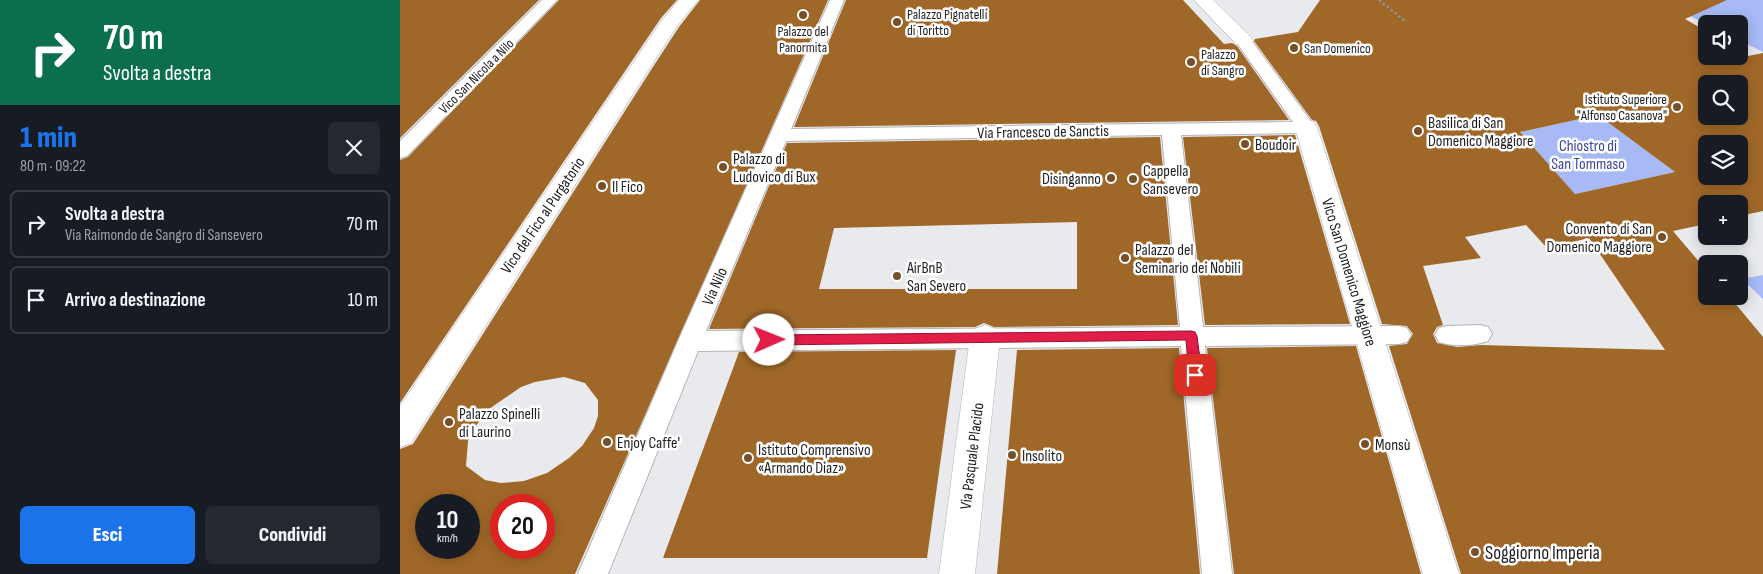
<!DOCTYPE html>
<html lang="it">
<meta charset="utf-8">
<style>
body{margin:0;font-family:"Sofia Sans Condensed",sans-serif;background:#242831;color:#f1f3f6;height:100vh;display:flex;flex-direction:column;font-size:19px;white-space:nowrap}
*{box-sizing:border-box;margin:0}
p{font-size:16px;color:#9ea1a6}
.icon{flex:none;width:28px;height:28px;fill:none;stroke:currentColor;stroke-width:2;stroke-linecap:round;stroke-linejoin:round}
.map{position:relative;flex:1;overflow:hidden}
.panel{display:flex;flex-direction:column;background:#171b24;width:400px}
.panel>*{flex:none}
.hud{background:#0b6e4f;color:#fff;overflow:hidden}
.fabs{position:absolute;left:1298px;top:15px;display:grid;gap:10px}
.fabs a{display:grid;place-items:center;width:50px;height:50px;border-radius:8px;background:#171b24;box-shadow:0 2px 12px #0003;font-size:25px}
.speed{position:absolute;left:15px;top:494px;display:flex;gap:10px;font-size:25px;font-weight:700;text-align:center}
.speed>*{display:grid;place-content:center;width:65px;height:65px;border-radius:50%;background:#171b24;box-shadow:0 2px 12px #0003;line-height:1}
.speed small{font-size:12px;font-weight:400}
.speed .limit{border:8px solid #d22;background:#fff;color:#111}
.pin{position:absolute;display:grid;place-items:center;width:42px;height:42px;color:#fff;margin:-21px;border-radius:10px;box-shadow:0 2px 8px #0006}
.me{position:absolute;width:55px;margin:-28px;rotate:89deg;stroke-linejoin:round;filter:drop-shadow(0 0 4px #0008)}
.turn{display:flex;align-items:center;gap:18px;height:105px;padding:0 20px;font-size:22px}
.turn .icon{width:65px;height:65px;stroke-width:2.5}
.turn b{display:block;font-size:35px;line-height:42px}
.round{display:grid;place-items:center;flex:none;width:52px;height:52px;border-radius:8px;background:#242831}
.summary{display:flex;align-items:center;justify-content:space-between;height:85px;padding:0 20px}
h1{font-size:30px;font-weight:800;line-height:38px;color:#1a73e8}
.action{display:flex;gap:10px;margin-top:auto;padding:10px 20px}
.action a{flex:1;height:58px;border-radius:8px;background:#1a73e8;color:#fff;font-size:20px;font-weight:800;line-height:58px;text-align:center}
.action a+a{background:#242831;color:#f1f3f6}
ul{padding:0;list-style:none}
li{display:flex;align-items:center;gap:15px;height:68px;margin:0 10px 8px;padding:0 10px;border:2px solid #363941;border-radius:8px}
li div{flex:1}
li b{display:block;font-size:19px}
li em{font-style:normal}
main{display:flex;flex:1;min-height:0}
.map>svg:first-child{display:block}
.green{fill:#a7baf5}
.building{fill:#a06828;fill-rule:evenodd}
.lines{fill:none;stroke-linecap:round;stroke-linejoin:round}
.lane-casing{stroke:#b4b5b9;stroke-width:2}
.street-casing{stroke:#b4b5b9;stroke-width:1}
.path{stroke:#909194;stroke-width:2.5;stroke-dasharray:2.5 2.5;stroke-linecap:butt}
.lane{fill:#fff;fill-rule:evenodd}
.street{fill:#fff;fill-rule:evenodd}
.route{fill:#e11d48;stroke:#92132f}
.poi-dot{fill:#75502b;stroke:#fff;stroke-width:2}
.labels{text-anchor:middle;stroke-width:5;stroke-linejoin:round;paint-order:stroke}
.far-poi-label{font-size:14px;fill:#1e1e20;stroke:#fff;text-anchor:start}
.far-street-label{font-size:14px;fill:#1e1e20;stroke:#fff}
.poi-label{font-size:16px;fill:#1e1e20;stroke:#fff;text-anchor:start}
.street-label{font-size:16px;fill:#1e1e20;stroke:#fff}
.park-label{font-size:16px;fill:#37489b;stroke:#fff}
.near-poi-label{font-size:19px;fill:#1e1e20;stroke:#fff;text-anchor:start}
</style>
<main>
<section class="panel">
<div class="hud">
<div class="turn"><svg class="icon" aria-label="right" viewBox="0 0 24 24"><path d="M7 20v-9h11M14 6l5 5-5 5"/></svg><div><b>70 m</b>Svolta a destra</div></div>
</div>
<div class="summary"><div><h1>1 min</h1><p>80 m · 09:22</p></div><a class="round"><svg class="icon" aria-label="close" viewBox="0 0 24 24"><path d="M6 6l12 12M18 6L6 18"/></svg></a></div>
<ul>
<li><svg class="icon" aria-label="right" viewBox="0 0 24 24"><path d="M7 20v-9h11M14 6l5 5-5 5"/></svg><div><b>Svolta a destra</b><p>Via Raimondo de Sangro di Sansevero</p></div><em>70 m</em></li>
<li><svg class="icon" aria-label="arrive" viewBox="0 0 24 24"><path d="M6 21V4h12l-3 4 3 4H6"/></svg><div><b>Arrivo a destinazione</b></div><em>10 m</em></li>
</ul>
<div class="action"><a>Esci</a><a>Condividi</a></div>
</section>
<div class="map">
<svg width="1363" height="574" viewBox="0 0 1363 574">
<rect width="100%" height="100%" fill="#e9eaee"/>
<!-- green -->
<path class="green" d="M1327,0H1363V52L1339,40V24H1306L1272,7Z
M1198,115L1275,172L1175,194L1120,132Z
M1363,275V299L1342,279Z"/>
<!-- building -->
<path class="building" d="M0,0H139L0,138Z
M159,0H277L261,18L0,403V160L8,157Z
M300,0H428L175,574H0V449L13,444L251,70L279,27ZM164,377L185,383L198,400V416L194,428L182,446L169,458L147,473L124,481L101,483L85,480L66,466L68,441L75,427L89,409L121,387L135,382ZM26,505H69V548H26ZM101,505H144V548H101Z
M446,0H783L824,44L832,43L837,46L889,120L394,127Z
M920,0H1327L1285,19L1306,31V56H1339V51L1348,56L1363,53V211L1339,216V204H1306V224L1273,231L1306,270V296H1329L1363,337V574H1061L989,346L1007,344L1013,334L1007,326L982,324L919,126L916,121L912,120L854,41L855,39L898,32ZM1306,84H1339V116H1306ZM1198,115L1275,172L1175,194L1120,132ZM1306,144H1339V176H1306ZM1126,225L1147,248L1189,238L1265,350L1081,345L1057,347L1037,343L1033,334L1037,327L1043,325L1023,266L1081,258L1065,237Z
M895,135L950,324L805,325L783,137Z
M760,137L778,325L594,327L584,323L575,327L309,329L387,143ZM677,222V289H419L434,228Z
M956,346L1021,574H834L807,348Z
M779,348L800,574H597L617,350Z
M556,350L527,558H263L339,352Z"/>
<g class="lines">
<defs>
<path id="lane" d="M142,0H157L7,156L0,158V141Z
M430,0H444L391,129L893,122L835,40L837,37H849L912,123L915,127L912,131L906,133L781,135L803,327L999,326L1007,328L1011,335L1007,342L999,344L805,346L832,574H802L781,346L298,351L208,574H178L278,341ZM762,135L780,327L306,331L386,141Z
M1080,325L1088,327L1092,334L1088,341C1074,346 1053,347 1039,342L1035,335L1039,328L1047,326Z"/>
<path id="street" d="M279,0H298L277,26L249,69L11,443L0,447V406L229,69L263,19Z
M794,0H813L850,36L853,40L850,44L843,46L836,44Z
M906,120L914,122L917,127L1059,574H1023L895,127L898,122Z
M585,325L595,329L600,337L575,574H539L570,337L575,329Z"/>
</defs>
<!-- lane casing -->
<use href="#lane" class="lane-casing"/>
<!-- street casing -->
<use href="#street" class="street-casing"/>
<!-- path -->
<path class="path" d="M979,0L1005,21"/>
<!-- lane -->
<use href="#lane" class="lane"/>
<!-- street -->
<use href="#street" class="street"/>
</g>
<!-- route -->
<path class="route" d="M791,331L795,332L797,336L802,375L800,379L795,380L791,379L789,375L786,340L369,345L364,344L363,340L364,337L369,335Z"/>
<!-- markers -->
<g class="poi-dot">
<circle cx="403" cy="15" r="5"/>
<circle cx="497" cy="22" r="5"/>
<circle cx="894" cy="48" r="5"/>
<circle cx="791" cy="62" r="5"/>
<circle cx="1277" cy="107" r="5"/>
<circle cx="1018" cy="131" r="5"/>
<circle cx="845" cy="144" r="5"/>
<circle cx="323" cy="167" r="5"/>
<circle cx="711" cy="178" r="5"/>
<circle cx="733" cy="179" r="5"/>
<circle cx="202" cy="186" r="5"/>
<circle cx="1262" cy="237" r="5"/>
<circle cx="725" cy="258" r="5"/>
<circle cx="497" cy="276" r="5"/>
<circle cx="49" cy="422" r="5"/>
<circle cx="207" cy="442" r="5"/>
<circle cx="965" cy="444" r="5"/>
<circle cx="612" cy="455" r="5"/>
<circle cx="348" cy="458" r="5"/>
<circle cx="1075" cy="552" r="5"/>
</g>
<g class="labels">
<!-- far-poi labels -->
<g class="far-poi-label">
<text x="507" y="19">Palazzo Pignatelli<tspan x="507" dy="16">di Toritto</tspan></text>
<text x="403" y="36" text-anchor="middle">Palazzo del<tspan x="403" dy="16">Panormita</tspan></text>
<text x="904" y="53">San Domenico</text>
<text x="801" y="59">Palazzo<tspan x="801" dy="16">di Sangro</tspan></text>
<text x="1267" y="104" text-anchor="end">Istituto Superiore<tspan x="1267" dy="16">"Alfonso Casanova"</tspan></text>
</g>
<!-- far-street labels -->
<g class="far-street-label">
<text transform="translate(76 76) rotate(-45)" y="5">Vico San Nicola a Nilo</text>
</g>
<!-- poi labels -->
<g class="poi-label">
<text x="1028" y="128">Basilica di San<tspan x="1028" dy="18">Domenico Maggiore</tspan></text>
<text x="855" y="150">Boudoir</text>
<text x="333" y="164">Palazzo di<tspan x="333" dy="18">Ludovico di Bux</tspan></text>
<text x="743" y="176">Cappella<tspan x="743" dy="18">Sansevero</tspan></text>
<text x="701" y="184" text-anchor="end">Disinganno</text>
<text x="212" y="192">Il Fico</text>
<text x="1252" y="234" text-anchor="end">Convento di San<tspan x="1252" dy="18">Domenico Maggiore</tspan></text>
<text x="735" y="255">Palazzo del<tspan x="735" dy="18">Seminario dei Nobili</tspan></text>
<text x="507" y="273">AirBnB<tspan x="507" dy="18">San Severo</tspan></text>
<text x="59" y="419">Palazzo Spinelli<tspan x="59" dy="18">di Laurino</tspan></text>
<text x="217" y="448">Enjoy Caffe'</text>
<text x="975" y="450">Monsù</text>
<text x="358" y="455">Istituto Comprensivo<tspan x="358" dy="18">«Armando Diaz»</tspan></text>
<text x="622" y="461">Insolito</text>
</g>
<!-- street labels -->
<g class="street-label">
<text transform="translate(643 131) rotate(-1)" y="6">Via Francesco de Sanctis</text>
<text transform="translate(142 215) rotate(-56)" y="6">Vico del Fico al Purgatorio</text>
<text transform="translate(950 272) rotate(73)" y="6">Vico San Domenico Maggiore</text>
<text transform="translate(314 286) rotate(-66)" y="6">Via Nilo</text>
<text transform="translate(571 456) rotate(-83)" y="6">Via Pasquale Placido</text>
</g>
<!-- park labels -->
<g class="park-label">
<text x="1188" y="151">Chiostro di<tspan x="1188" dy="18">San Tommaso</tspan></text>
</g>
<!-- near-poi labels -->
<g class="near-poi-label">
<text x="1085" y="559">Soggiorno Imperia</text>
</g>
</g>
</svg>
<div class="fabs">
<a><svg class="icon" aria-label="sound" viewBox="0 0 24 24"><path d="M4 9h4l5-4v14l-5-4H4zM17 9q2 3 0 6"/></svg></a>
<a><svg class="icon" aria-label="search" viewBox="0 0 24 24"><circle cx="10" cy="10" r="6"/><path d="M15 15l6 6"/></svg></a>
<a><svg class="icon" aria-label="layers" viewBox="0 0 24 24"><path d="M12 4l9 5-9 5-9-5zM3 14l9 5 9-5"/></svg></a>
<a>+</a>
<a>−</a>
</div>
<div class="speed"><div>10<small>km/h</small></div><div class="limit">20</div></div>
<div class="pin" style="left:795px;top:375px;background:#d93025"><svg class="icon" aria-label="arrive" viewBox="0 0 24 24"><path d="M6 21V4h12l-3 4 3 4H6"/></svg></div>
<svg class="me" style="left:369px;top:340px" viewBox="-20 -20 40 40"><circle r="19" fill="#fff"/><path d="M0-13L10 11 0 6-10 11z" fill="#e11d48"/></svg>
</div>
</main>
